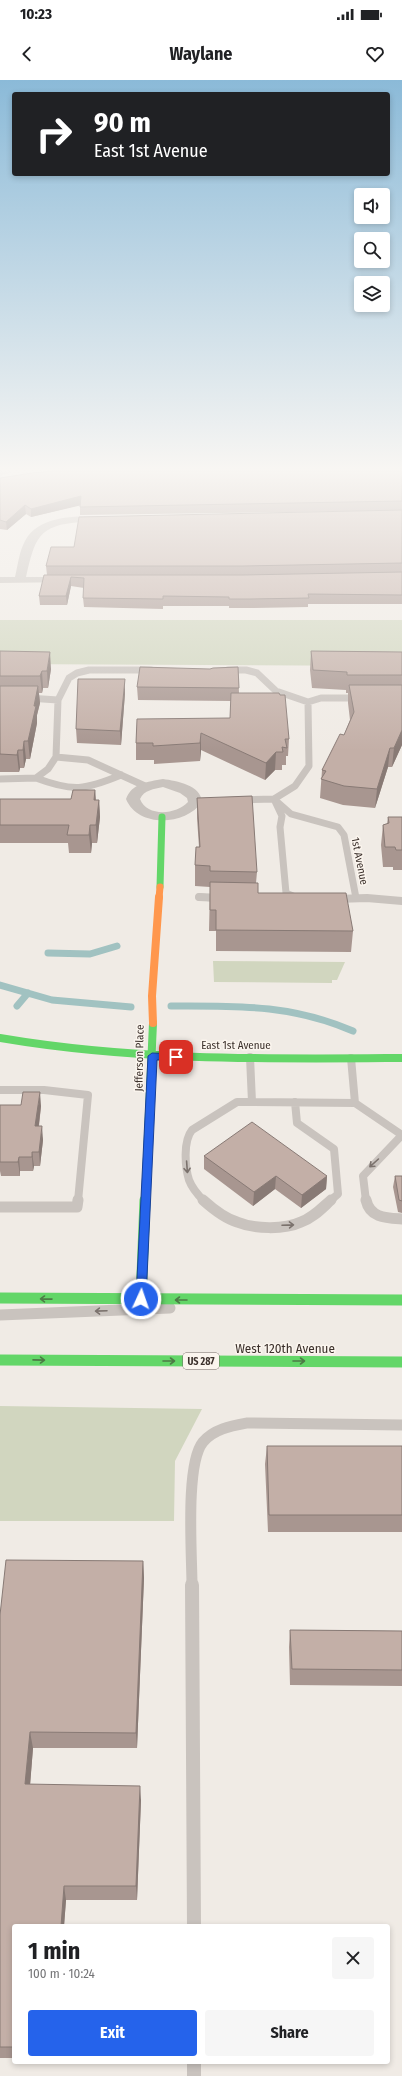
<!DOCTYPE html>
<meta charset="utf-8">
<style>
body{margin:0;font-family:"Fira Sans Condensed",sans-serif;background:#f6f6f6;color:#202124;height:100vh;display:flex;flex-direction:column;font-size:15px;white-space:nowrap}
*{box-sizing:border-box;margin:0}
p{font-size:13px;color:#757577}
.icon{flex:none;width:22px;height:22px;fill:none;stroke:currentColor;stroke-width:2;stroke-linecap:round;stroke-linejoin:round}
.map{position:relative;flex:1;overflow:hidden}
.sheet{position:absolute;left:12px;top:1844px;width:378px;height:140px;display:flex;flex-direction:column;background:#fff;border-radius:4px;box-shadow:0 2px 6px #0003}
.sheet>*{flex:none}
.hud{position:absolute;left:12px;top:12px;width:378px;height:84px;border-radius:4px;box-shadow:0 2px 6px #0003;background:#202124;color:#fff;overflow:hidden}
.tools{position:absolute;left:354px;top:108px;display:grid;gap:8px}
.tools a{display:grid;place-items:center;width:36px;height:36px;border-radius:4px;background:#fff;box-shadow:0 2px 6px #0003;font-size:20px}
.pin{position:absolute;display:grid;place-items:center;width:34px;height:34px;color:#fff;margin:-17px;border-radius:8px;box-shadow:0 2px 6px #0006}
.me{position:absolute;width:44px;margin:-22px;rotate:3deg;stroke-linejoin:round;filter:drop-shadow(0 0 3px #0008)}
.turn{display:flex;align-items:center;gap:14px;height:84px;padding:0 16px;font-size:18px}
.turn .icon{width:52px;height:52px;stroke-width:2.5}
.turn b{display:block;font-size:28px;line-height:34px}
.round{display:grid;place-items:center;flex:none;width:42px;height:42px;border-radius:4px;background:#f6f6f6}
.summary{display:flex;align-items:center;justify-content:space-between;height:68px;padding:0 16px}
h1{font-size:24px;font-weight:700;line-height:30px}
.button{display:flex;gap:8px;margin-top:auto;padding:8px 16px}
.button a{flex:1;height:46px;border-radius:4px;background:#2563eb;color:#fff;font-size:16px;font-weight:700;line-height:46px;text-align:center}
.button a+a{background:#f6f6f6;color:#202124}
.status{display:flex;justify-content:space-between;align-items:center;height:28px;padding:0 20px;background:#fff;direction:ltr}
.status svg{height:11px;fill:currentColor}
header{display:flex;justify-content:space-between;align-items:center;height:52px;padding:0 16px;background:#fff;font-size:18px;font-weight:700}
.map>svg:first-child{display:block}
.green{fill:#d1d6bf}
.lines{fill:none;stroke-linecap:round;stroke-linejoin:round}
.stream{stroke:#a1c2c1;stroke-width:7}
.lane-far3{stroke:#c9c3be;stroke-width:7}
.lane-far2{stroke:#c9c3be;stroke-width:8}
.lane-far1{stroke:#c9c3be;stroke-width:11}
.lane{stroke:#c9c3be;stroke-width:14}
.street{fill:#c9c3be;fill-rule:evenodd}
.fast-far2{stroke:#63d668;stroke-width:7}
.fast-far1{stroke:#63d668;stroke-width:8}
.fast{stroke:#63d668;stroke-width:11}
.slow-far1{stroke:#ff974d;stroke-width:7}
.slow{stroke:#ff974d;stroke-width:8}
.wall{fill:#a89690}
.shaded-wall{fill:#887a75}
.building{fill:#c3afa7;stroke:#887a75}
.oneway{stroke:#7b726d}
.oneway2{stroke:#4d7b46}
.route{fill:#2563eb;stroke:#184099}
.labels{text-anchor:middle;stroke-width:3;stroke-linejoin:round;paint-order:stroke}
.shield{fill:#fbf5ee;stroke:#756b66;stroke-width:1}
.shield-label{font-size:10px;font-weight:bold;fill:#3b302b}
.street-label{font-size:11px;fill:#3b302b;stroke:#fbf5ee}
.near-street-label{font-size:13px;fill:#3b302b;stroke:#fbf5ee}
</style>
<div class="status"><b>10:23</b><svg viewBox="0 0 49 12"><path d="M0 12V9h3v3zM5 12V6h3v6zM10 12V3h3v9zM15 12V0h3v12zM26 1h20v11H26zM47 4h2v5h-2z"/></svg></div>
<header><svg class="icon" aria-label="back" viewBox="0 0 24 24"><path d="M15 5l-7 7 7 7"/></svg>Waylane<svg class="icon" aria-label="heart" viewBox="0 0 24 24"><path d="M12 20l-8-8c-3-5 5-10 8-4 3-6 11-1 8 4z"/></svg></header>
<div class="map">
<svg width="402" height="1996" viewBox="0 0 402 1996">
<rect width="100%" height="100%" fill="#f0ebe5"/>
<!-- green -->
<path class="green" d="M0,540H402V586L0,584Z
M213,881L345,882L337,900H332V903L214,902Z
M0,1326L202,1329L175,1381L174,1441H0Z"/>
<g class="lines">
<!-- stream -->
<path class="stream" d="M48,873L90,874L117,866
M0,905L52,920L131,927
M17,926L28,913
M171,926C238,926 290,924 353,951"/>
<!-- lane-far3 -->
<path class="lane-far3" d="M228,590H246L257,593L276,611L308,622L321,618H361
M28,618L58,620
M56,677L88,680L145,706
M36,698C73,712 85,710 121,695
M0,699L36,698L48,689L56,677L58,620L69,598L77,593L89,590H151
M241,720L274,719L291,734L338,747L344,755L356,818
M199,817L214,818
M295,817L286,813L280,747L282,736L274,719L295,706L309,686L308,622"/>
<!-- lane-far2 -->
<path class="lane-far2" d="M199,817L221,818
M336,819L367,818L402,821
M250,977L252,1022L355,1023
M351,978L355,1023L402,1055
M0,1010H44L88,1015L78,1121
M295,1022L297,1043L334,1069L338,1114L330,1121
M204,1121C198,1115 192,1108 189,1100C185,1087 183,1061 192,1050L237,1022H252
M366,1121L363,1096L402,1055"/>
<!-- lane-far1 -->
<path class="lane-far1" d="M203,1120C213,1129 224,1138 237,1142C254,1149 284,1150 301,1142C313,1138 322,1128 331,1120
M366,1120C370,1138 386,1138 402,1139
M0,1127H77L78,1120
M0,1235L170,1228
M192,1506C192,1475 185,1384 203,1362C214,1349 231,1346 247,1343L402,1345"/>
<!-- lane -->
<path class="lane" d="M192,1505L194,1846
M194,1982V1996"/>
<!-- street -->
<path class="street" d="M0,391H15L0,396Z
M103,436L108,439L107,441C99,443 90,442 81,442C38,445 35,458 26,497H67L73,500L71,502L0,503V497H15C18,485 19,472 25,461C38,435 78,436 103,436Z
M163,699C177,701 201,705 202,722C185,746 138,748 126,719C132,703 147,702 163,699ZM163,707L180,713L187,718L188,722C176,735 147,737 140,719C144,710 154,709 163,707Z"/>
<!-- fast-far2 -->
<path class="fast-far2" d="M160,807L162,737"/>
<!-- fast-far1 -->
<path class="fast-far1" d="M0,958C135,981 266,979 402,978
M145,1121L153,943"/>
<!-- fast -->
<path class="fast" d="M0,1218L402,1220
M141,1219L145,1120
M0,1280L402,1282"/>
<!-- slow-far1 -->
<path class="slow-far1" d="M159,818L160,807"/>
<!-- slow -->
<path class="slow" d="M153,943L152,916L159,817"/>
</g>
<!-- wall -->
<path class="wall" d="M402,391V524H308V527L250,528H229V526H163V529L84,527L83,518L84,508L71,506L67,525H40L39,516L47,495L46,486L74,467L365,431L80,435V425L31,437L26,434L7,450L0,449V398Z
M0,571L51,589L48,608H43L42,613H39L40,623L37,635V643L30,679H26L24,688H20L19,692H0Z
M311,571L402,572V665L392,687H388L375,728L343,725L320,718L322,690L344,655L350,640L348,623V613H346V610L312,608L310,590Z
M238,587L239,613L289,659L288,676H286V685H282V690H275L265,700L201,670L200,681L154,684V680H136V663L230,638L231,621L138,620L137,607L210,589Z
M125,613L121,665L77,663L76,649Z
M95,710L96,720H99L100,737L97,763H92L91,773H69L68,763H0V719H71Z
M197,718L257,792L256,803L258,813L353,851L351,872L216,871V851H209L210,807L195,806V785L199,767L197,738Z
M388,737H402V790H393V787H383L381,765L383,745L387,744Z
M0,1025L41,1026L39,1046L43,1060L40,1086H34L33,1091H20V1096H1L0,1091Z
M204,1076L327,1096L326,1109L301,1128L275,1109L253,1126L204,1089Z
M395,1096H402V1133L398,1132L393,1107Z
M267,1366H402V1452H268L265,1384Z
M143,1481L144,1498L137,1668H33L30,1704L141,1720L137,1820H66L64,1846H14V1978H0V1535Z
M290,1550L402,1551V1606L290,1605L289,1567Z"/>
<!-- shaded-wall -->
<path class="shaded-wall" d="M81,416L82,425L31,437V429Z
M25,425L26,434L7,450L6,442Z
M71,497V506L67,525L66,516Z
M50,572L51,589L48,608L47,591Z
M42,591L43,608L42,613L40,596Z
M125,599V613L121,665L120,651Z
M38,606L40,623L37,635V643L30,679L28,661L34,626Z
M402,650V665L392,687L394,668Z
M201,653V670L200,681V663Z
M24,661L26,679L24,688L23,670Z
M390,668L388,687L375,728L377,709Z
M18,670L20,688L19,692L17,675Z
M276,672L275,690L265,700L266,683Z
M95,710L96,728L94,720Z
M99,720L100,737L97,763L96,745Z
M90,745L92,763L91,773L89,755Z
M40,1012L41,1026L37,1060L35,1046Z
M42,1046L43,1060L40,1086L39,1072Z
M32,1072L34,1086L33,1091L32,1077Z
M19,1077L20,1091V1096L18,1082Z
M276,1096L275,1109L253,1126L254,1112Z
M327,1096L326,1109L301,1128L302,1115Z
M143,1481L144,1498L137,1668L136,1653Z
M30,1652L33,1668L29,1719L25,1704Z
M140,1706L141,1720L137,1820L136,1806Z
M64,1806L66,1820L64,1846H61Z"/>
<!-- building -->
<path class="building" d="M53,391H402V421L80,427L81,416L31,429L25,425L6,442L0,440V398L32,393Z
M402,430V483L243,486H46L51,467H74L79,437Z
M402,492V515L308,514L309,518L250,519H229V517L163,516V519L83,518L84,498L71,497L66,516H39L44,495H243Z
M0,571L50,572L47,591H42L40,596H0Z
M311,571L402,572V595H347V592L313,590Z
M140,587L210,589L213,588L238,587L239,608L137,607Z
M78,599H125L120,651L76,649Z
M349,605H402V650L394,668H390L377,709L344,706L321,699L326,691L322,690L340,654L344,655L354,632Z
M0,606H38L34,626H36L28,661H24L23,670H18L17,675L0,674Z
M231,613H279L280,615H285L289,659H285L287,668L282,667L283,672H276L266,683L201,653L200,663L153,666V663H136L137,639L230,638Z
M73,710H95L94,720H99L96,745H90L89,755H67L69,745H0V719H71Z
M252,716L257,792L210,791V786L195,785L196,767H200L197,718Z
M388,737H402V770H396L395,767H385L383,745L389,743Z
M210,802L258,803V813H346L353,851L216,850V830H210Z
M23,1012H40L35,1046H42L39,1072H32V1077H19L18,1082H0V1025H21Z
M252,1042L327,1096L302,1115L276,1096L254,1112L204,1076Z
M395,1096H402V1121L399,1120Z
M267,1366H402V1435H269Z
M6,1480L143,1481L136,1653L30,1652L25,1704L140,1706L136,1806H64L61,1846H14V1967H0V1535Z
M290,1550L402,1551V1590L292,1589Z"/>
<!-- one-way arrows -->
<defs><path id="oneway-shaft" d="M-6 0H5M1.5-3L5.5 0L1.5 3" fill="none" stroke-width="1.6" stroke-linecap="round" stroke-linejoin="round"/></defs>
<g class="oneway">
<use href="#oneway-shaft" transform="translate(374 1083) rotate(138)"/>
<use href="#oneway-shaft" transform="translate(187 1087) rotate(86)"/>
<use href="#oneway-shaft" transform="translate(288 1145) rotate(-2)"/>
<use href="#oneway-shaft" transform="translate(101 1231) rotate(178)"/>
</g>
<g class="oneway2">
<use href="#oneway-shaft" transform="translate(46 1219) rotate(-179)"/>
<use href="#oneway-shaft" transform="translate(181 1220) rotate(-180)"/>
<use href="#oneway-shaft" transform="translate(39 1280) rotate(1)"/>
<use href="#oneway-shaft" transform="translate(169 1281)"/>
<use href="#oneway-shaft" transform="translate(299 1281)"/>
</g>
<!-- sky -->
<linearGradient id="sky" x2="0" y2="1"><stop stop-color="#8bbad8"/><stop offset="0.58" stop-color="#f8f6f3"/><stop offset="1" stop-color="#f8f6f3" stop-opacity="0"/></linearGradient>
<rect width="402" height="671" fill="url(#sky)"/>
<!-- route -->
<path class="route" d="M152,973L176,974L180,977L176,980H157L146,1219L141,1224L136,1219L148,976Z"/>
<g class="labels">
<!-- shield labels -->
<rect class="shield" x="183" y="1273" width="36" height="16" rx="3"/>
<g class="shield-label">
<text x="201" y="1285">US 287</text>
</g>
<!-- street labels -->
<g class="street-label">
<text transform="translate(360 781) rotate(79)" y="4">1st Avenue</text>
<text x="236" y="969">East 1st Avenue</text>
<text transform="translate(139 978) rotate(-89)" y="4">Jefferson Place</text>
</g>
<!-- near-street labels -->
<g class="near-street-label">
<text x="285" y="1273">West 120th Avenue</text>
</g>
</g>
</svg>
<div class="tools">
<a><svg class="icon" aria-label="sound" viewBox="0 0 24 24"><path d="M4 9h4l5-4v14l-5-4H4zM17 9q2 3 0 6"/></svg></a>
<a><svg class="icon" aria-label="search" viewBox="0 0 24 24"><circle cx="10" cy="10" r="6"/><path d="M15 15l6 6"/></svg></a>
<a><svg class="icon" aria-label="layers" viewBox="0 0 24 24"><path d="M12 4l9 5-9 5-9-5zM3 14l9 5 9-5"/></svg></a>
</div>
<div class="pin" style="left:176px;top:977px;background:#d93025"><svg class="icon" aria-label="arrive" viewBox="0 0 24 24"><path d="M6 21V4h12l-3 4 3 4H6"/></svg></div>
<svg class="me" style="left:141px;top:1219px" viewBox="-20 -20 40 40"><circle r="17" fill="#2563eb" stroke="#fff" stroke-width="3"/><path d="M0-11L8 9 0 5-8 9z" fill="#fff"/></svg>
<div class="hud">
<div class="turn"><svg class="icon" aria-label="right" viewBox="0 0 24 24"><path d="M7 20v-9h11M14 6l5 5-5 5"/></svg><div><b>90 m</b>East 1st Avenue</div></div>
</div>
<section class="sheet">
<div class="summary"><div><h1>1 min</h1><p>100 m · 10:24</p></div><a class="round"><svg class="icon" aria-label="close" viewBox="0 0 24 24"><path d="M6 6l12 12M18 6L6 18"/></svg></a></div>
<div class="button"><a>Exit</a><a>Share</a></div>
</section>
</div>
